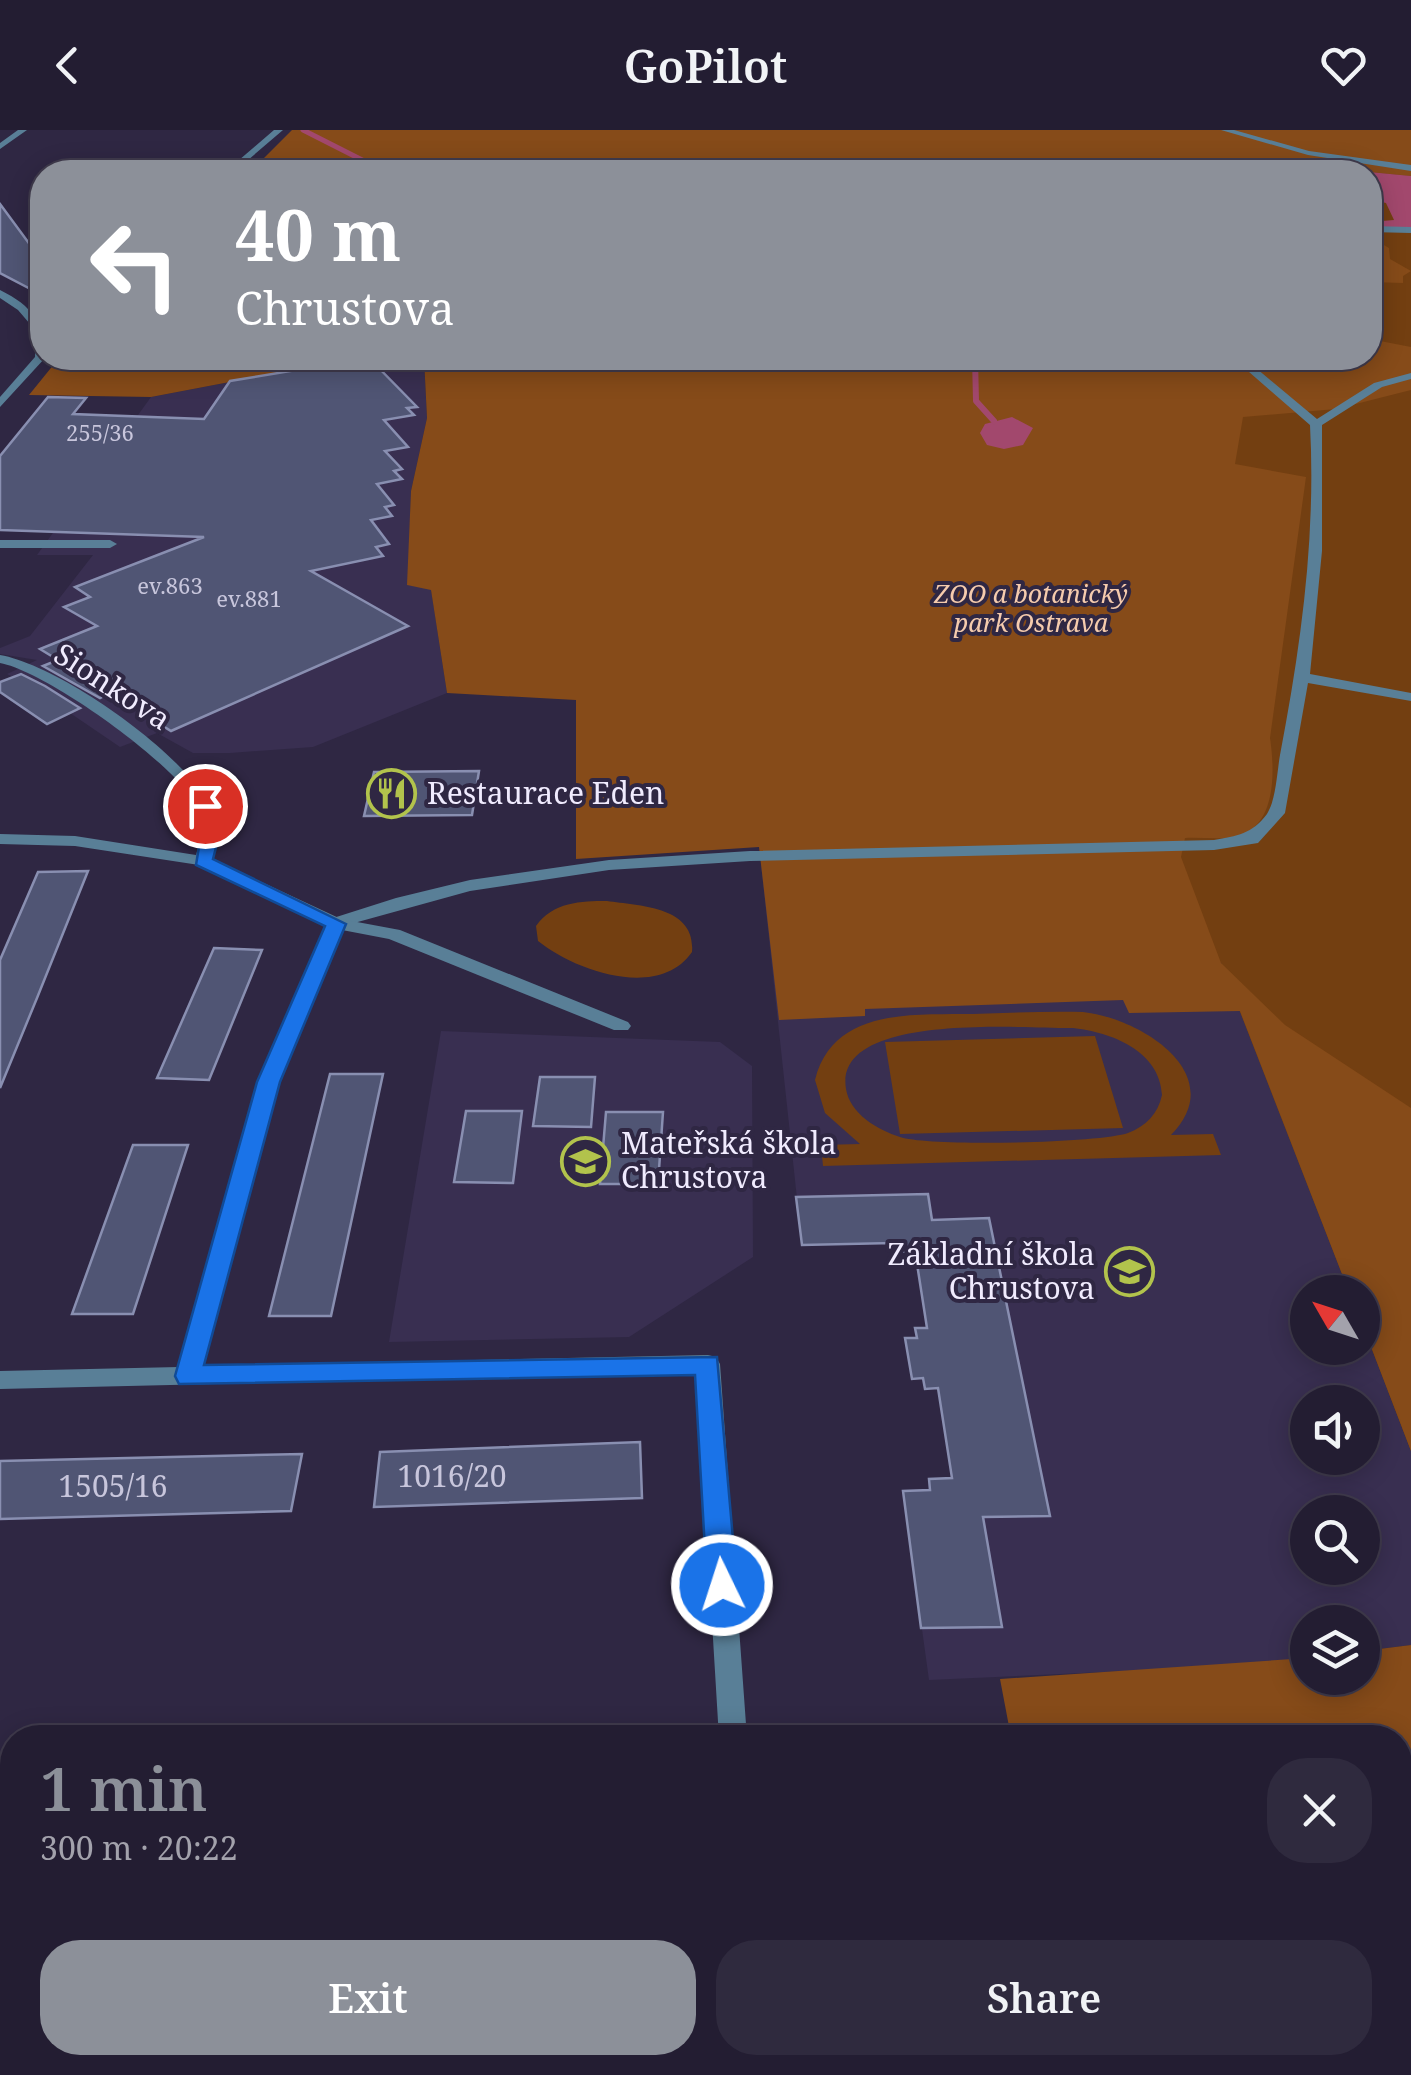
<!DOCTYPE html>
<meta charset="utf-8">
<style>
body{margin:0;font-family:"Noto Serif",serif;background:#2f2a3e;color:#f1f3f6;height:100vh;display:flex;flex-direction:column;font-size:38px;white-space:nowrap}
*{box-sizing:border-box;margin:0}
p{font-size:32px;color:#a3a2ac}
.icon{flex:none;width:55px;height:55px;fill:none;stroke:currentColor;stroke-width:2;stroke-linecap:round;stroke-linejoin:round}
.map{position:relative;flex:1;overflow:hidden}
.panel{position:absolute;left:0px;top:1595px;width:1412px;height:350px;display:flex;flex-direction:column;background:#231d32;border-radius:40px 40px 0 0;box-shadow:0 5px 25px #0003,0 0 0 2px #403b4d}
.panel>*{flex:none}
.hud{position:absolute;left:30px;top:30px;width:1352px;height:210px;border-radius:40px;box-shadow:0 5px 25px #0003,0 0 0 2px #403b4d;background:#8c9099;color:#fff;overflow:hidden}
.needle{width:65px;rotate:309deg}
.controls{position:absolute;left:1290px;top:1145px;display:grid;gap:20px}
.controls a{display:grid;place-items:center;width:90px;height:90px;border-radius:50%;background:#231d32;box-shadow:0 5px 25px #0003,0 0 0 2px #403b4d;font-size:50px}
.pin{position:absolute;display:grid;place-items:center;width:85px;height:85px;color:#fff;margin:-42px;border:5px solid #fff;border-radius:50%;box-shadow:0 2px 10px #0007}
.me{position:absolute;width:110px;margin:-55px;rotate:356deg;stroke-linejoin:round;filter:drop-shadow(0 0 8px #0008)}
.turn{display:flex;align-items:center;gap:35px;height:210px;padding:0 40px;font-size:45px}
.turn .icon{width:130px;height:130px;stroke-width:2.5}
.turn b{display:block;font-size:70px;line-height:85px}
.round{display:grid;place-items:center;flex:none;width:105px;height:105px;border-radius:40px;background:#2f2a3e}
.headline{display:flex;align-items:center;justify-content:space-between;height:170px;padding:0 40px}
h1{font-size:60px;font-weight:600;line-height:75px;color:#8c9099}
.action{display:flex;gap:20px;margin-top:auto;padding:20px 40px}
.action a{flex:1;height:115px;border-radius:40px;background:#8c9099;color:#fff;font-size:40px;font-weight:600;line-height:115px;text-align:center}
.action a+a{background:#2f2a3e;color:#f1f3f6}
header{display:flex;justify-content:space-between;align-items:center;height:130px;padding:0 40px;background:#231d32;font-size:45px;font-weight:600}
.map>svg:first-child{display:block}
.built{fill:#392f51;fill-rule:evenodd}
.green{fill:#733f11;fill-rule:evenodd}
.forest{fill:#864b19}
.water{fill:#a2486d}
.lines{fill:none;stroke-linecap:round;stroke-linejoin:round}
.stream-far1{stroke:#a2486d;stroke-width:5}
.stream{stroke:#a2486d;stroke-width:6}
.building{fill:#505574;stroke:#898fb1;stroke-width:2.5}
.service{fill:#597f97;fill-rule:evenodd}
.minor{fill:#597f97;fill-rule:evenodd}
.route{fill:#1a73e8;stroke:#114b97;stroke-width:2.5}
.labels{text-anchor:middle;stroke-width:8;stroke-linejoin:round;paint-order:stroke}
.far-number-label{font-size:22px;fill:#c8c6dc}
.far-park-label{font-size:25px;font-style:italic;fill:#f5cbad;stroke:#2f2743}
.street-label{font-size:30px;fill:#f0ebfe;stroke:#2f2743}
.poi-label{font-size:30px;fill:#f0ebfe;stroke:#2f2743;text-anchor:start}
.near-number-label{font-size:30px;fill:#c8c6dc}
</style>
<header><svg class="icon" aria-label="back" viewBox="0 0 24 24"><path d="M15 5l-7 7 7 7"/></svg>GoPilot<svg class="icon" aria-label="heart" viewBox="0 0 24 24"><path d="M12 20l-8-8c-3-5 5-10 8-4 3-6 11-1 8 4z"/></svg></header>
<div class="map">
<svg width="1411" height="1945" viewBox="0 0 1411 1945">
<rect width="100%" height="100%" fill="#2f2743"/>
<!-- built -->
<path class="built" d="M357,228H424L427,288L411,361L408,455L431,459L447,563L313,617L230,623H193L157,603L120,617L70,583L47,594L0,562V552L13,547L7,544L37,530L0,524V518L30,506L93,425H37L151,267Z
M1181,727L1349,1162H1308V1218H1362L1363,1196L1411,1321V1515L1363,1521L1362,1492H1308L1307,1528L1235,1536L929,1550L903,1361L929,1360V1349L952,1347L938,1259H925L923,1249H912L905,1208H917L915,1198L927,1197L916,1122H895L892,1113L802,1115L761,734ZM1308,1272H1362V1328H1308ZM1308,1382H1362V1438H1308Z
M441,901L720,912L752,936L753,1127L629,1207L389,1212Z"/>
<!-- green -->
<path class="green" d="M1411,0V1321L1363,1196L1362,1162H1349L1221,833L741,511L1370,228V42H605Z
M607,771C640,776 696,776 692,822C658,871 574,840 538,811L536,796C553,772 581,771 607,771Z
M1083,882C1140,888 1231,944 1171,1005L1213,1004L1221,1025L823,1036L821,1015L860,1014L825,983L815,950C833,877 915,885 973,884C1010,883 1046,881 1083,882ZM1073,898C1111,902 1160,921 1162,965C1158,984 1146,996 1128,1003C1100,1013 929,1017 900,1007C878,1000 850,984 846,959C833,881 1027,899 1073,898Z
M1095,906L1123,998L900,1004L885,912Z"/>
<!-- forest -->
<path class="forest" d="M292,0H1411V46L1317,37L1110,42H250Z
M1370,107L1389,118L1390,129L1411,141L1403,146V153L1370,152Z
M1370,209L1411,217V260L1336,279L1243,287L1235,334L1306,347L1270,608C1275,641 1277,700 1233,707C1218,710 1201,707 1185,708L1181,727L1221,833L1285,895L1411,978V1321L1363,1196L1362,1162H1349L1240,881L1129,883L1123,870L865,879V886L779,890L759,717L576,729V570L447,563L431,460L407,455L411,361L427,288L424,228H1370Z
M59,228H357L151,267L29,265Z
M1411,1515V1771L1400,1780V1608L1011,1607L1000,1549L1307,1528L1308,1548H1362L1363,1521Z
M1400,1926L1405,1945H1075L1072,1933L1400,1932Z"/>
<!-- water -->
<path class="water" d="M1230,37H1317L1411,46V98L1370,97V92L1394,90L1386,73L1370,69V42H1110L1104,40L1165,42Z
M1012,287L1033,298L1023,315L1004,319L987,315L980,303L985,294Z"/>
<g class="lines">
<!-- stream-far1 -->
<path class="stream-far1" d="M303,0L376,37L405,42"/>
<!-- stream -->
<path class="stream" d="M975,228L976,271L994,291"/>
</g>
<!-- building -->
<path class="building" d="M0,74L42,131V165L0,143Z
M369,228L417,277L407,278L414,285L384,290L408,317L385,321L402,339L394,341L402,349L377,354L394,375L385,377L392,386L371,390L389,414L376,417L383,426L311,441L408,496L171,601L110,563L100,568L43,536L58,530L40,519L97,496L64,477L90,467L75,457L204,407L0,400V326L48,267L86,268L73,284L204,289L230,251Z
M21,544L45,556L80,578L47,594L0,562V552Z
M479,641L472,685L364,686L374,642Z
M88,741L37,868L0,958V830L38,742Z
M214,818L262,820L209,950L157,948Z
M330,944H383L331,1186H269Z
M540,947H595L591,997L533,996Z
M466,981H522L513,1053L454,1052Z
M606,982H663L658,1054H600Z
M133,1015H188L133,1184H72Z
M928,1064L932,1090L989,1088L1050,1386L983,1387L1002,1497L921,1498L903,1361L930,1360L929,1349L952,1348L938,1258L925,1259L923,1248L912,1249L905,1208H917L915,1198H927L915,1121L895,1122L893,1113L802,1115L796,1067Z
M640,1312L642,1368L374,1377L380,1322Z
M302,1324L291,1381L0,1389V1331Z"/>
<g class="lines">
<!-- service -->
<path class="service" d="M1221,0H1234L1309,21L1411,35V41L1308,25Z
M1101,38L1107,42H1098Z
M1370,96L1411,97V103L1370,102Z
M1233,228H1244L1317,289L1374,253L1411,243V249L1382,257L1322,295V421L1310,544L1411,563V571L1308,553L1285,683L1258,713L1214,720L750,731L609,740L470,761L336,798L327,793L330,789L396,768L470,750L609,730L750,721L1214,710C1237,706 1252,704 1267,684C1276,670 1277,642 1280,625C1301,515 1316,407 1310,295Z
M0,410H110L117,414L110,418H0Z"/>
<!-- minor -->
<path class="minor" d="M18,0H27L0,19V13Z
M274,0H283L234,42H225Z
M0,160C34,177 42,191 42,228H45L0,277V267L35,227L36,201L18,180L0,168Z
M0,525C60,535 199,631 217,691C221,704 216,717 212,729L341,789L400,800L628,892L631,896L628,900H614L389,809L342,800L279,952L202,1236L708,1225L716,1227L720,1234L747,1608H719L697,1243L0,1259V1241L179,1237L259,952L326,795L199,735L75,716L0,714V704L75,706L196,725C202,705 203,691 194,672C173,632 45,541 0,533Z
M12,1791V1821L0,1822V1792Z
M718,1932H750L749,1945H717Z"/>
</g>
<!-- route -->
<path class="route" d="M205,671L215,676L221,698L213,729L346,794L280,952L204,1235L717,1227L737,1455L732,1464L722,1468L711,1464L707,1455L695,1245L179,1254L175,1246L257,952L325,796L196,735L202,698L196,676Z"/>
<!-- icons -->
<defs>
<symbol id="restaurant-ring" viewBox="-11 -11 22 22"><circle r="9.5" fill="#2f2743" stroke="#b2c34c" stroke-width="1.5"/><path d="M-5-6h1v4h1v-4h1v4h1v-4h1v5L-1.5 .5V6h-2V.5L-5-1ZM5-6V6H3V1.5H1.5Q1.5-4 5-6Z" fill="#b2c34c"/></symbol>
<symbol id="school-ring" viewBox="-11 -11 22 22"><circle r="9.5" fill="#2f2743" stroke="#b2c34c" stroke-width="1.5"/><path d="M0-5L7-2L0 1L-7-2ZM-4 1L0 2.5L4 1V4Q0 6-4 4Z" fill="#b2c34c"/></symbol>
</defs>
<g fill-rule="evenodd">
<use href="#restaurant-ring" x="364" y="636" width="55" height="55"/>
<use href="#school-ring" x="558" y="1004" width="55" height="55"/>
<use href="#school-ring" x="1102" y="1114" width="55" height="55"/>
</g>
<g class="labels">
<!-- far-number labels -->
<g class="far-number-label">
<text x="100" y="311">255/36</text>
<text x="170" y="464">ev.863</text>
<text x="249" y="477">ev.881</text>
</g>
<!-- far-park labels -->
<g class="far-park-label">
<text x="1031" y="473">ZOO a botanický<tspan x="1031" dy="29">park Ostrava</tspan></text>
</g>
<!-- street labels -->
<g class="street-label">
<text transform="translate(112 557) rotate(33)" y="10">Sionkova</text>
</g>
<!-- poi labels -->
<g class="poi-label">
<text x="427" y="674">Restaurace Eden</text>
<text x="621" y="1024">Mateřská škola<tspan x="621" dy="34">Chrustova</tspan></text>
<text x="1095" y="1135" text-anchor="end">Základní škola<tspan x="1095" dy="34">Chrustova</tspan></text>
</g>
<!-- near-number labels -->
<g class="near-number-label">
<text x="452" y="1357">1016/20</text>
<text x="113" y="1367">1505/16</text>
</g>
</g>
</svg>
<div class="controls">
<a><svg class="needle" viewBox="-14 -14 28 28"><path d="M0-13l5 13h-10z" fill="#e53935"/><path d="M0 13l5-13h-10z" fill="#a3a2ac"/></svg></a>
<a><svg class="icon" aria-label="sound" viewBox="0 0 24 24"><path d="M4 9h4l5-4v14l-5-4H4zM17 9q2 3 0 6"/></svg></a>
<a><svg class="icon" aria-label="search" viewBox="0 0 24 24"><circle cx="10" cy="10" r="6"/><path d="M15 15l6 6"/></svg></a>
<a><svg class="icon" aria-label="layers" viewBox="0 0 24 24"><path d="M12 4l9 5-9 5-9-5zM3 14l9 5 9-5"/></svg></a>
</div>
<div class="pin" style="left:205px;top:676px;background:#d93025"><svg class="icon" aria-label="arrive" viewBox="0 0 24 24"><path d="M6 21V4h12l-3 4 3 4H6"/></svg></div>
<svg class="me" style="left:722px;top:1455px" viewBox="-20 -20 40 40"><circle r="17" fill="#1a73e8" stroke="#fff" stroke-width="3"/><path d="M0-11L8 9 0 5-8 9z" fill="#fff"/></svg>
<div class="hud">
<div class="turn"><svg class="icon" aria-label="left" viewBox="0 0 24 24"><path d="M17 20v-9H6M10 6l-5 5 5 5"/></svg><div><b>40 m</b>Chrustova</div></div>
</div>
<section class="panel">
<div class="headline"><div><h1>1 min</h1><p>300 m · 20:22</p></div><a class="round"><svg class="icon" aria-label="close" viewBox="0 0 24 24"><path d="M6 6l12 12M18 6L6 18"/></svg></a></div>
<div class="action"><a>Exit</a><a>Share</a></div>
</section>
</div>
